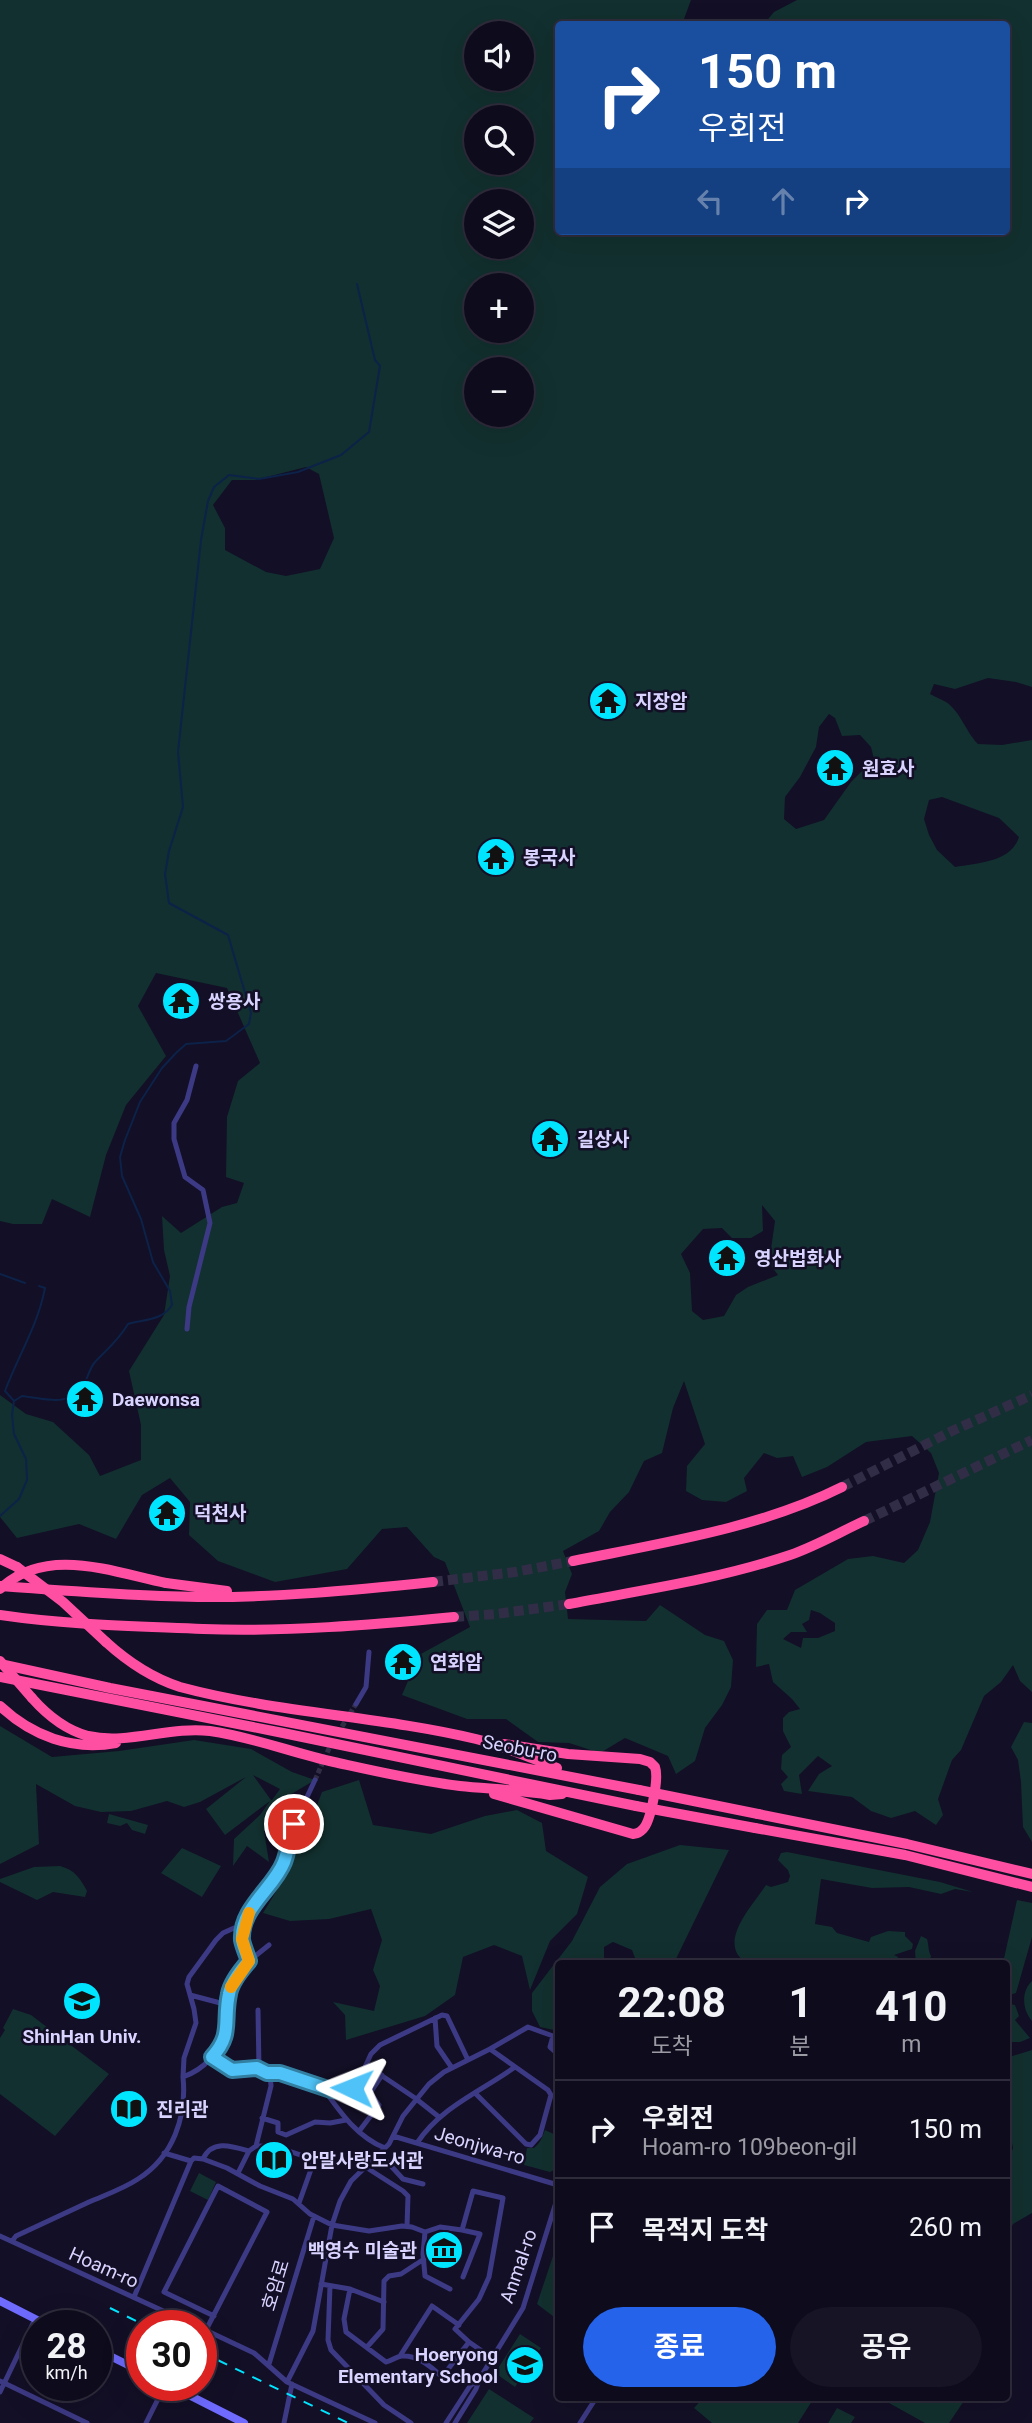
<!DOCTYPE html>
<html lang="ko">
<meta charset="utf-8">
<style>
body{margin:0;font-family:Roboto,"Noto Sans KR",sans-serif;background:#171425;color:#f1f3f6;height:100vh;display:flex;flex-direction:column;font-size:26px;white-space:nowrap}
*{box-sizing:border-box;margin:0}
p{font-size:23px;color:#9b9ba3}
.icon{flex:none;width:38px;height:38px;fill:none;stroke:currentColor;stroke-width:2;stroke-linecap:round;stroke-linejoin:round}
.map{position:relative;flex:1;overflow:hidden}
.side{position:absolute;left:555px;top:1960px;width:455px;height:441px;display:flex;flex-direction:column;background:#0e0b1c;border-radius:7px;box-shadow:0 7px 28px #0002,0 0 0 2px #2e2b3b}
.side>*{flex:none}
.banner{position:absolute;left:555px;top:21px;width:455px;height:214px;border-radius:7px;box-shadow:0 7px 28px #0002,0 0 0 2px #2e2b3b;background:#1a4fa0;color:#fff;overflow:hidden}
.fabs{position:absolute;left:464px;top:21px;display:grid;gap:14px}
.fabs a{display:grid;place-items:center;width:70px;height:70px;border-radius:50%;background:#0e0b1c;box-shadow:0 7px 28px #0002,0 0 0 2px #2e2b3b;font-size:35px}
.speed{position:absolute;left:21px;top:2310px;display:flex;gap:14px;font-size:35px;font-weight:700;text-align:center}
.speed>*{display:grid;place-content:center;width:91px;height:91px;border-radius:50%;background:#0e0b1c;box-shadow:0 7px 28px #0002,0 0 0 2px #2e2b3b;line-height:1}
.speed small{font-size:18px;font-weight:400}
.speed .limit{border:10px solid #d22;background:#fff;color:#111}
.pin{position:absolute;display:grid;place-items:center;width:60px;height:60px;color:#fff;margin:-30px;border:4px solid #fff;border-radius:50%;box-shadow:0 2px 7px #0007}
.me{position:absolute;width:77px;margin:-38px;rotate:272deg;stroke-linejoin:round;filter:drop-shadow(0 0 5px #0008)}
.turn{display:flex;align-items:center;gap:24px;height:147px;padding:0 28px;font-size:32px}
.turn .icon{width:91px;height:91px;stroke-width:2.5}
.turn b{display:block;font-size:49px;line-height:60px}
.lanes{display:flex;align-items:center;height:66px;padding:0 28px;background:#0003;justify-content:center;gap:35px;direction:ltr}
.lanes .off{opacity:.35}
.eta{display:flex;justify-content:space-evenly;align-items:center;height:119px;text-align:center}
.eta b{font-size:42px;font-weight:700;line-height:49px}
.action{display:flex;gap:14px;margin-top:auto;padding:14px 28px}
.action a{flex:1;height:80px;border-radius:42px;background:#2563eb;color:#fff;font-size:28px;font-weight:700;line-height:80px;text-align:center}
.action a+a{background:#171425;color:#f1f3f6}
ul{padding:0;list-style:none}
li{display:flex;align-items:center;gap:21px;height:98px;padding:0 28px;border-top:2px solid #2e2b3b}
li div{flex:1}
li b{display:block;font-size:26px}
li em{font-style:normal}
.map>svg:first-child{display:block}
.green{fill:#12302f;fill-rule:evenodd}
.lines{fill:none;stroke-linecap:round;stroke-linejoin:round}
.stream{stroke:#0c2248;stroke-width:2}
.street-tunnel{stroke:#312d47;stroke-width:5;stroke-dasharray:5 2.5;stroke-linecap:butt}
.highway-tunnel{stroke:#312d47;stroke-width:10;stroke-dasharray:10 5;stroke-linecap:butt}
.street{stroke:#3d3a85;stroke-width:5}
.secondary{stroke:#6f6bff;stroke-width:8}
.highway{stroke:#ff4fa3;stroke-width:10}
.rail{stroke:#00e5ff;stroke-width:2;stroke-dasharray:10 9;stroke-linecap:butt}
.highway-bridge{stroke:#ff4fa3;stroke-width:10}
.route-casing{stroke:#337fa1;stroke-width:18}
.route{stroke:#4fc3f7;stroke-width:12}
.slow{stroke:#f59e0b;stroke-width:12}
.labels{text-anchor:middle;stroke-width:5;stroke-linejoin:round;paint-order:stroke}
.poi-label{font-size:19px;font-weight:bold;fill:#d9d4ff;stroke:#130f26;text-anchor:start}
.street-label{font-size:19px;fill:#d9d4ff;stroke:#130f26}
</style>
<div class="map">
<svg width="1032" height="2423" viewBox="0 0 1032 2423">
<rect width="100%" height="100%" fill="#130f26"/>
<!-- green -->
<path class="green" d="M0,0H691L684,19L687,24H558V231H1006V24H764L774,12L797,0H1032V687L1016,682L988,678L955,689L934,684L930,694C935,697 941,699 946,702C960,711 966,732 978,744L1002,745L1032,740V1692L1020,1681L1013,1665L1001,1682L984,1696L961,1750L952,1760L938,1799L943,1815L936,1825L915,1811L891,1818L871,1811L852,1797L808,1791L819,1774L832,1766L818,1756L799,1775L802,1794L784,1791L781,1784L788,1777L781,1769L782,1755L791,1747L783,1731V1718L789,1712L800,1709L792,1699L773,1682L769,1664L756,1667L757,1624L767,1610H787L795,1590L848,1559L873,1556L904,1563L918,1550L930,1522L939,1473L931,1453L912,1436L866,1442L827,1467L802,1477L793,1456L777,1458L764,1453L744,1478L747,1491L726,1502L702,1500L686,1491L687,1466L705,1444L684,1381L673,1408L662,1453L644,1461L629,1492L610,1512L599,1531L563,1551L572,1574L565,1592L568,1619L646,1621L660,1605L705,1635L724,1641L733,1660L731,1687L722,1705L705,1728L695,1761L676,1774L668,1756L625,1738L600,1753L569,1743L538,1742L506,1719H467L402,1695L419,1655L470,1627L445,1562L434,1557L407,1527L382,1529L347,1569L275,1582L218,1561L189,1535L190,1502L170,1478L142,1495L116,1539L79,1524L17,1538L0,1517V1395L26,1414L53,1422L89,1455L100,1476L141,1460V1425L129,1371L164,1315L170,1276L164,1250L162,1216L181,1233L222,1207L237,1203L244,1183L226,1177L227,1117L238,1081L260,1063L227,988L156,973L138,1006L166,1056L126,1105L106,1155L90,1217L52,1199L42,1224H13L0,1221ZM476,33H522V79H476ZM476,117H522V163H476ZM476,201H522V247H476ZM476,285H522V331H476ZM476,369H522V415H476ZM306,467L319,474L334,538L320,569L286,576L266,572L225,550V528L213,505L232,480H255ZM829,714L835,718L842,736L860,735L871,747L874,759L851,782L824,820L796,829L784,819L785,797L800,777L816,747L819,727ZM942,797L999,818L1019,837C1011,862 978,863 955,867L937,850L929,835L924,819L929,800ZM762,1205L775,1221L769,1263L778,1275L748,1287L736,1295L724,1316L703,1320L692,1311L690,1273L681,1254L703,1229L722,1228L732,1238H751L763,1231ZM811,1610L820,1613L835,1623V1631L818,1638H803L801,1648L783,1639L791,1632H807L802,1624L809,1620Z
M1024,1722L1032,1723V1842L1023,1827L1021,1782L1018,1760L1011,1747Z
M0,1726L52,1757L119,1751L194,1740L251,1749L292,1772L315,1780L283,1799L264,1831L269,1862L247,1846L233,1866L234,1839L260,1815L270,1801L225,1835L206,1809L246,1777L200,1802L184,1807L167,1801L131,1811L101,1812L75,1806L36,1784L39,1844L0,1864ZM253,1775L280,1789L272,1800H271Z
M359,1780L373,1825L431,1834L485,1816L517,1810L542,1823L546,1851L588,1877L577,1914L550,1941L530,1990L522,1956L494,1945L463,1957L455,1995L425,2016L346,2040L345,2015L333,2002L374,2011L380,1986L373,1970L382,1940L371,1909L329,1919L290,1921L263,1913C288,1874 306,1835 322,1792Z
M109,1814L148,1825L145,1834L132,1830L127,1823L120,1826L107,1823Z
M680,1845L729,1850L674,1963H637L632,1950L613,1942L604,1947V1963L558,1964V2021L554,2030L540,2027L532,2011V1993L572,1941L600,1887L627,1864Z
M182,1848L221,1866L202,1897L161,1873Z
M787,1852L940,1882L973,1892L955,1889L941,1894L909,1887L872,1888L821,1879L815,1924L832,1927L837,1933L869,1942L871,1937L888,1931L905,1932V1936L913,1944L912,1949L894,1955L898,1957L897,1963H907H747C715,1944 753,1905 766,1885L771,1887L788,1882L790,1876L788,1870L778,1860L781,1853Z
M60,1866C75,1870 80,1878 87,1891L85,1897L53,1892L37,1900L0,1882V1879L34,1867Z
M1017,1900L1032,1903V1937L1016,1993L1006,1996V1964L1003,1963Z
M921,1936L927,1939C929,1945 928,1951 931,1956L929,1963H916L915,1951Z
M1032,1981V2021C1022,2010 1021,1991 1032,1981Z
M1006,2003L1015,2005L1019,2016L1015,2020L1030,2038L1020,2042H1006Z
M13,2009L31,2015L109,2074L55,2136L0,2094V2038L5,2030L3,2028Z
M1032,2050V2213L1013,2224L1006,2239V2169L1013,2148L1012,2143L1006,2137V2058Z
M545,2130L558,2136V2168L550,2172L524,2165L527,2148H534C540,2143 542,2138 545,2130Z
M199,2173L216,2182L208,2200L190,2191Z
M558,2241V2320L537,2304Z
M520,2334L541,2348L515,2387L495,2373Z
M489,2389L534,2418L530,2423H467Z
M703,2398H814L798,2423H712L694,2408Z
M880,2398H966L949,2423H925Z
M837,2408L855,2417L851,2423H828Z"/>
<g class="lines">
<!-- stream -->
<path class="stream" d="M0,1274L25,1283
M14,1401L5,1391C18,1356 38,1325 45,1288L39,1286
M0,1516L19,1499L27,1480L26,1459L14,1434L12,1415L14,1401L22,1396C43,1398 69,1408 83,1386C88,1378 89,1369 95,1362C108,1348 118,1341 128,1324C144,1319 162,1321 172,1305L170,1291L153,1262L141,1219L122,1176L120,1157L125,1140L140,1102L162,1068L176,1053L186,1044L226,1041L249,1024L251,1013L228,935L169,903L165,874L169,851L183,807L178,752L201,540L208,501L214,487L229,475L259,479L298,472L341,455L369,432L380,366L375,360L357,284"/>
<!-- street-tunnel -->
<path class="street-tunnel" d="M338,1733L356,1704
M315,1780L331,1744"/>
<!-- highway-tunnel -->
<path class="highway-tunnel" d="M842,1487L952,1431L1032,1395
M864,1521L1032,1440
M433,1582L515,1572L573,1561
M454,1617L496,1614L569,1604"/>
<!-- street -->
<path class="street" d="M187,1329L189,1307L210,1223L203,1190L185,1177L174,1139V1123L187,1100L196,1066
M356,1704L366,1687L369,1652
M249,1961L269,1945
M190,1995L228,2005
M258,2010L259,2069
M435,2018L437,2046L452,2068
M490,2049L528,2027L553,2036L550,2047L558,2054
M212,2057L232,2070L257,2068L267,2073H280L331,2090L346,2091L358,2082L371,2054L380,2045L442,2015L447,2016L468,2060
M366,2065L415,2098L439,2117
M183,2077L184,2058L196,2023L194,2009L187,1984L189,1977L216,1940L223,1933L234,1928L244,1932
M323,2088C340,2112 357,2137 385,2148
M262,2118L278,2123V2132L286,2135L315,2122L330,2123L346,2120
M360,2130L379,2105L370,2093L382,2075
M393,2136L558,2185
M417,2143C441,2107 480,2092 515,2067
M256,2146L271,2086L270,2073
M164,2153L191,2161L194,2158L203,2159L227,2168L260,2186L293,2199L310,2214L332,2225L369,2231L402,2226L412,2227L425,2232L440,2227L462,2230L473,2191L503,2198L489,2277L479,2299L455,2329L469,2342
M379,2153L403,2179L423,2184
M203,2159C212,2139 232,2146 249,2151
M364,2166L403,2191L408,2196L407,2226
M238,2173L249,2151L256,2146C275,2145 298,2153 314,2161L299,2203
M462,2230L480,2234L463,2277
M425,2232L423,2254L425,2276L450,2289
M0,2236L196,2326
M12,2241L16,2236C40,2225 65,2213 89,2202C105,2195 123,2189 138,2179C173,2157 187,2117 183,2077C194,2073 202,2068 210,2059C234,2033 222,2023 229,1993C232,1981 241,1970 249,1961L242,1939L249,1912L259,1897L274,1881L285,1861L289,1835L315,1780
M321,2284L350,2289L344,2319L346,2332L386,2362C392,2361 397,2356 402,2356C418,2355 432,2367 442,2377L469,2342L492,2358
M330,2286L328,2340L331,2350L384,2405L411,2423
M350,2289L384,2302
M134,2297L191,2161
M201,2328L254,2353L287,2382L375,2423
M206,2330L267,2212L218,2186L164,2292L214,2316
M367,2347L383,2329L384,2281L389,2276L401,2274L424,2259
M400,2356L432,2306L459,2325
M269,2364L314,2216
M0,2381L87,2423
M287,2382L313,2331L332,2225L340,2201L351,2181L389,2144L403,2116L429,2084L444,2072L490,2049L548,2090L551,2095L540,2135L531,2145L526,2144L475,2093
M0,2392L35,2319
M146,2423L165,2385
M284,2423L292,2384
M446,2423L470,2386L477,2380
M455,2423L476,2389L480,2378L523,2308L558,2196
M580,2423L596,2398"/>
<!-- secondary -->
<path class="secondary" d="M0,2301L49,2326
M96,2349L142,2372
M169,2385L244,2423"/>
<!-- highway -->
<path class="highway" d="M0,1559L17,1567
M573,1561C662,1543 760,1528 842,1487
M166,1583L227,1591
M0,1586C66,1591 132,1596 198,1597C276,1598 355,1590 433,1582
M569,1604C643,1590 719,1579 790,1555C816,1546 840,1532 864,1521
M0,1615C67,1625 135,1626 203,1629C287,1632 370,1625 454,1617
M106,1642C128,1662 152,1678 180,1687C277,1713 379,1716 476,1739C504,1746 531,1758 557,1768
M0,1664L110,1688L639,1790
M0,1677L283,1733L636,1806
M32,1698C47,1715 66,1730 88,1736C128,1745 170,1726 210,1731C253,1737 293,1753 334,1762C375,1771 418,1781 460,1786C490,1789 520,1790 550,1795L562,1794
M0,1706C32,1736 72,1751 116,1743
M494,1794L633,1834C638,1833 639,1833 643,1829C651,1821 659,1778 655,1767L650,1762L640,1759L568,1754L504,1744
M758,1814L907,1844L1032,1874
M755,1828L905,1855L1032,1887"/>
<!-- rail -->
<path class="rail" d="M110,2308L146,2326
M201,2352L348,2423"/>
<!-- highway-bridge -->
<path class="highway-bridge" d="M17,1567L63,1602L106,1642
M0,1589C46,1545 112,1572 166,1583
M0,1661L32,1698
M639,1790L758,1814
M636,1806L755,1828"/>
</g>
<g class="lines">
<defs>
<path id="route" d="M294,1824C289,1836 289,1849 284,1862C274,1888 240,1908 242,1940C243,1946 247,1955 249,1961C241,1970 231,1982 229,1994C223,2022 233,2034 212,2057L232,2070L257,2068L267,2073H280L331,2090L346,2091L352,2088"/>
</defs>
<!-- route casing -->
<use href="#route" class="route-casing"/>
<!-- route -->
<use href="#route" class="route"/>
<!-- slow -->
<path class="slow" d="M231,1987L249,1961L242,1939L249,1913"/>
</g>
<!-- icons -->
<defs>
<symbol id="temple-disc" viewBox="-11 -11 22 22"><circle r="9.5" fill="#00e5ff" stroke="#130f26"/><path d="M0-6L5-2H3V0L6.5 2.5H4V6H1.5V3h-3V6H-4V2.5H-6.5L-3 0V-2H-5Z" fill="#111"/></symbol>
<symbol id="university-disc" viewBox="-11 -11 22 22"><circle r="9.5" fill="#00e5ff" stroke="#130f26"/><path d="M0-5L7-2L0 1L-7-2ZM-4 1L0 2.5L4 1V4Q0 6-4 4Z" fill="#111"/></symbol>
<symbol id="library-disc" viewBox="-11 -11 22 22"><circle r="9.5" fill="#00e5ff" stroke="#130f26"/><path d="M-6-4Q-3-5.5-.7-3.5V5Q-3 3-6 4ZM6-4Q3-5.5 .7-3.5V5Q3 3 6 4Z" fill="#111"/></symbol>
<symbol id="museum-disc" viewBox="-11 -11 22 22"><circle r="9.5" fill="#00e5ff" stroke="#130f26"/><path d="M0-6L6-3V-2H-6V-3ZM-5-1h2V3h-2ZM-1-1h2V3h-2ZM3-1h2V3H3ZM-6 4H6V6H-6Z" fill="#111"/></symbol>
<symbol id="school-disc" viewBox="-11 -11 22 22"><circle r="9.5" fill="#00e5ff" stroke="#130f26"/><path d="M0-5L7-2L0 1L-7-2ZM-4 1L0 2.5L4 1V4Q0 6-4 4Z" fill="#111"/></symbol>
</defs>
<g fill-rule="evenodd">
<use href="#temple-disc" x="586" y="679" width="44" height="44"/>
<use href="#temple-disc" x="813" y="746" width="44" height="44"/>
<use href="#temple-disc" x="474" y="835" width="44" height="44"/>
<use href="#temple-disc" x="159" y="979" width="44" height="44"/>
<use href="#temple-disc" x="528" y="1117" width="44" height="44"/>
<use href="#temple-disc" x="705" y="1236" width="44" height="44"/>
<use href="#temple-disc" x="63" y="1377" width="44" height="44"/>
<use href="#temple-disc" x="145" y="1491" width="44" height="44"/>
<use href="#temple-disc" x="381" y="1640" width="44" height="44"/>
<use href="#university-disc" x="60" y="1979" width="44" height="44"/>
<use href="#library-disc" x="107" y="2087" width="44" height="44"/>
<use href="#library-disc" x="252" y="2138" width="44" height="44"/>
<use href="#museum-disc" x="422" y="2228" width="44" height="44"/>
<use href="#school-disc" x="503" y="2343" width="44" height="44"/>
</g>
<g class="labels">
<!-- poi labels -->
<g class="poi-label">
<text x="635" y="708">지장암</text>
<text x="862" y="775">원효사</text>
<text x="523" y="864">봉국사</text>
<text x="208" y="1008">쌍용사</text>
<text x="577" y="1146">길상사</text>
<text x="754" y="1265">영산법화사</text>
<text x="112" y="1406">Daewonsa</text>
<text x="194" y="1520">덕천사</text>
<text x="430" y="1669">연화암</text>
<text x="82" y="2043" text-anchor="middle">ShinHan Univ.</text>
<text x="156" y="2116">진리관</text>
<text x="301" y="2167">안말사랑도서관</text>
<text x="417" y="2257" text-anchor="end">백영수 미술관</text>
<text x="498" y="2361" text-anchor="end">Hoeryong<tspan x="498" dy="22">Elementary School</tspan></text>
</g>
<!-- street labels -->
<g class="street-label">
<text transform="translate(520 1748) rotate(11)" y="7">Seobu-ro</text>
<text transform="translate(480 2145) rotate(16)" y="7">Jeonjwa-ro</text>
<text transform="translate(518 2266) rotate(-71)" y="7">Anmal-ro</text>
<text transform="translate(104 2267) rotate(24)" y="7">Hoam-ro</text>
<text transform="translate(275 2285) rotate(-73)" y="7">호암로</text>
</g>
</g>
</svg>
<div class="fabs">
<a><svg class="icon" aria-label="sound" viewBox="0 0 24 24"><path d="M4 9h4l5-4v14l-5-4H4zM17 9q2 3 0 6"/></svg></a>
<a><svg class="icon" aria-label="search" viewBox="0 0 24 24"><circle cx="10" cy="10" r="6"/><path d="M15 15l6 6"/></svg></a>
<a><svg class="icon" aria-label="layers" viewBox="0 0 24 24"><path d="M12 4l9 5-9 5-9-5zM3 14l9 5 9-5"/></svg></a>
<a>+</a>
<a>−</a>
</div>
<div class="speed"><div>28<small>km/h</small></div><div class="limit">30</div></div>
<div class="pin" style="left:294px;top:1824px;background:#d93025"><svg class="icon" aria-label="arrive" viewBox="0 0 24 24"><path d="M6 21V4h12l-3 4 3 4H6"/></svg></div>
<svg class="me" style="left:352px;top:2088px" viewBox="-20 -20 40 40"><path d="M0-17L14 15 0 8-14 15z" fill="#4fc3f7" stroke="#fff" stroke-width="4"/></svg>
<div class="banner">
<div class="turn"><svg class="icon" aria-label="right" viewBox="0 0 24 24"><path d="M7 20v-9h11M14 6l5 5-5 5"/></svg><div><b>150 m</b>우회전</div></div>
<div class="lanes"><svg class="icon off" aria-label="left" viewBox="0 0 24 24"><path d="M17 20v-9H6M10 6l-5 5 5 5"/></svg><svg class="icon off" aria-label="ahead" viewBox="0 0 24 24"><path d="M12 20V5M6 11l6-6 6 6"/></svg><svg class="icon" aria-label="right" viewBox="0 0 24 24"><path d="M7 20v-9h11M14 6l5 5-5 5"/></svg></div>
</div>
<section class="side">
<div class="eta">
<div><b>22:08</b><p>도착</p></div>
<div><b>1</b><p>분</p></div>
<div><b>410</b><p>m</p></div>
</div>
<ul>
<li><svg class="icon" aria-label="right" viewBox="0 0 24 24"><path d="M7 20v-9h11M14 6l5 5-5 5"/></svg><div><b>우회전</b><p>Hoam-ro 109beon-gil</p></div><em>150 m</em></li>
<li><svg class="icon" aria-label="arrive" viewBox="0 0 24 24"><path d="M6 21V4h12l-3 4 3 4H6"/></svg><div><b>목적지 도착</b></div><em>260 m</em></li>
</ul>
<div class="action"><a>종료</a><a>공유</a></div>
</section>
</div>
